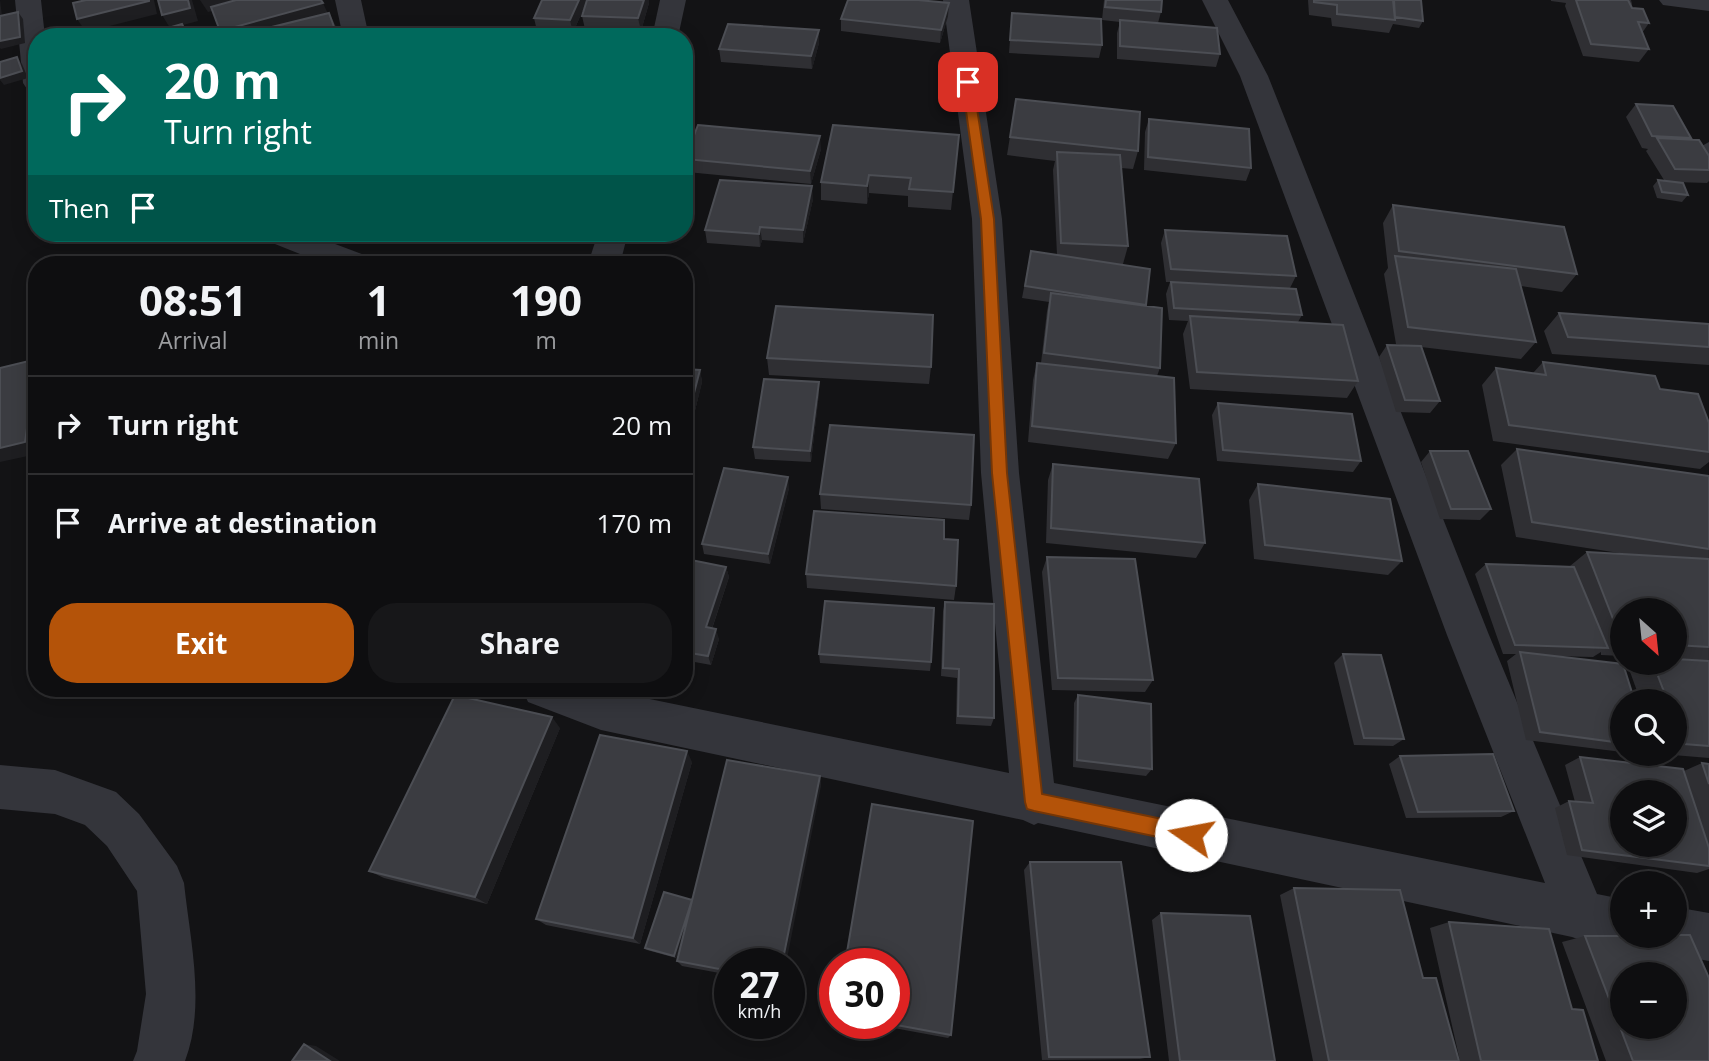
<!DOCTYPE html>
<meta charset="utf-8">
<style>
body{margin:0;font-family:"Open Sans",sans-serif;background:#171719;color:#f1f3f6;height:100vh;display:flex;flex-direction:column;font-size:26px;white-space:nowrap}
*{box-sizing:border-box;margin:0}
p{font-size:23px;color:#9b9c9f}
.icon{flex:none;width:38px;height:38px;fill:none;stroke:currentColor;stroke-width:2;stroke-linecap:round;stroke-linejoin:round}
.map{position:relative;flex:1;overflow:hidden}
.side{position:absolute;left:28px;top:256px;width:665px;height:441px;display:flex;flex-direction:column;background:#0e0e10;border-radius:28px;box-shadow:0 4px 18px #0003,0 0 0 2px #2e2e30}
.side>*{flex:none}
.banner{position:absolute;left:28px;top:28px;width:665px;height:214px;border-radius:28px;box-shadow:0 4px 18px #0003,0 0 0 2px #2e2e30;background:#00695c;color:#fff;overflow:hidden}
.needle{width:46px;rotate:153deg}
.controls{position:absolute;left:1610px;top:598px;display:grid;gap:14px}
.controls a{display:grid;place-items:center;width:77px;height:77px;border-radius:50%;background:#0e0e10;box-shadow:0 4px 18px #0003,0 0 0 2px #2e2e30;font-size:35px}
.speed{position:absolute;left:714px;top:948px;display:flex;gap:14px;font-size:35px;font-weight:700;text-align:center}
.speed>*{display:grid;place-content:center;width:91px;height:91px;border-radius:50%;background:#0e0e10;box-shadow:0 4px 18px #0003,0 0 0 2px #2e2e30;line-height:1}
.speed small{font-size:18px;font-weight:400}
.speed .limit{border:10px solid #d22;background:#fff;color:#111}
.pin{position:absolute;display:grid;place-items:center;width:60px;height:60px;color:#fff;margin:-30px;border-radius:14px;box-shadow:0 4px 10px #0006}
.me{position:absolute;width:77px;margin:-38px;rotate:282deg;stroke-linejoin:round;filter:drop-shadow(0 0 5px #0008)}
.turn{display:flex;align-items:center;gap:24px;height:147px;padding:0 21px;font-size:32px}
.turn .icon{width:91px;height:91px;stroke-width:2.5}
.turn b{display:block;font-size:49px;line-height:60px}
.then{display:flex;align-items:center;height:66px;padding:0 21px;background:#0003;gap:14px;font-size:26px}
.eta{display:flex;justify-content:space-evenly;align-items:center;height:119px;text-align:center}
.eta b{font-size:42px;font-weight:700;line-height:49px}
.primary-button{display:flex;gap:14px;margin-top:auto;padding:14px 21px}
.primary-button a{flex:1;height:80px;border-radius:28px;background:#b45309;color:#fff;font-size:28px;font-weight:700;line-height:80px;text-align:center}
.primary-button a+a{background:#171719;color:#f1f3f6}
ul{padding:0;list-style:none}
li{display:flex;align-items:center;gap:21px;height:98px;padding:0 21px;border-top:2px solid #2e2e30}
li div{flex:1}
li b{display:block;font-size:26px}
li em{font-style:normal}
.map>svg:first-child{display:block}
.lines{fill:none;stroke-linecap:round;stroke-linejoin:round}
.lane{fill:#34353b;fill-rule:evenodd}
.street{fill:#34353b;fill-rule:evenodd}
.wall{fill:#2f2f33}
.shaded-wall{fill:#1e1e21}
.building{fill:#3b3c41;stroke:#4c4e54;stroke-width:2;fill-rule:evenodd}
.route{fill:#b45309;stroke:#753606;stroke-width:2}
</style>
<div class="map">
<svg width="1709" height="1061" viewBox="0 0 1709 1061">
<rect width="100%" height="100%" fill="#131315"/>
<g class="lines">
<!-- lane -->
<path class="lane" d="M1709,142V160L1700,155V147Z"/>
<!-- street -->
<path class="street" d="M15,0H41L45,37H37V91L27,89L23,83Z
M335,0H361L369,37H343Z
M660,0H686L678,37H652Z
M943,0H969L1002,219L1019,473L1054,783L1545,883L1447,635L1240,76L1202,0H1228L1268,76L1489,635L1597,894L1622,899V936H1641L1639,940L1622,947L1583,941L1572,937L1038,823L1034,825L1023,820L601,730L528,702L522,688H596L1009,773L981,473L972,219Z
M1659,0H1709V11L1663,5Z
M261,233H306L367,256L372,264H325L265,240Z
M598,233H628L620,264H588Z
M0,765L55,770L116,792L139,814L177,866L184,883C190,940 206,1006 185,1061H133L137,1051L146,994L137,891L107,846L85,825L55,814L0,809Z
M1675,907L1709,913V961L1675,955L1658,948L1653,936H1675Z"/>
</g>
<!-- wall -->
<path class="wall" d="M587,0H649V3L641,31L585,29L582,16Z
M587,0L573,33L537,31L534,18Z
M1104,0H1162L1161,12L1158,23L1220,54L1216,67L1117,59V33L1120,22L1102,20Z
M1308,0H1421L1423,21L1419,28L1393,24L1389,33L1332,26L1331,18L1309,15Z
M1551,0H1631L1632,4L1631,6L1632,8L1649,23L1642,33L1649,49L1639,62L1583,56L1565,6L1566,3L1551,1Z
M1012,13L1102,45L1099,58L1009,53Z
M948,16L940,43L841,31V19Z
M819,30V43L812,69L721,62L719,49Z
M1016,99L1138,151L1133,169L1121,168L1128,246L1123,264L1146,306L1160,368L1157,376L1176,443L1168,459L1028,442L1033,380L1037,363H1041L1047,311L1049,302L1022,298L1031,251L1057,255L1053,170L1055,161L1007,155Z
M1636,104L1691,138L1690,139L1709,156V181L1707,183L1675,182L1688,195L1682,202L1657,198L1653,186L1658,180H1664L1646,151L1648,149L1642,148L1626,117Z
M1149,119L1251,168L1246,181L1144,170L1145,132Z
M959,135L951,210L908,207V196L869,193L867,204L821,200V182Z
M821,149L811,184L687,172L685,159Z
M813,199L803,243L762,240L760,247L707,243L705,230Z
M1393,205L1577,274L1562,292L1521,286L1536,342L1521,359L1421,347L1440,401L1430,413L1396,412L1379,357L1387,345L1412,346L1396,344L1384,274L1388,268L1383,223Z
M1165,230L1296,276L1290,288L1302,315L1298,322L1358,381L1347,398L1190,389L1183,334L1188,321L1169,320L1166,294L1170,282H1166L1161,243Z
M489,233H537L534,244L493,243Z
M639,233L633,244L615,241L613,235Z
M1559,313L1709,324V365L1552,354L1544,331Z
M767,358L931,367L929,384L769,375Z
M1543,362L1660,389L1709,423V462L1700,469L1493,441L1482,385L1496,368L1533,373Z
M684,369L700,370L702,382L690,431H684Z
M819,382V393L811,462L755,459L753,447Z
M1218,403L1361,461L1353,472L1217,461L1212,415Z
M1517,449L1709,476V758L1661,754H1675V702H1641L1629,669L1640,663H1675V611H1622V656L1601,655V652L1593,657L1551,656L1622,702V752L1526,740L1507,661L1516,654H1503L1475,574L1486,564L1570,566L1587,552L1632,555L1516,537L1501,465Z
M1430,451L1491,509L1480,520L1440,519L1421,462Z
M1053,464L1205,543L1196,558L1046,543L1048,480Z
M1258,484L1402,561L1388,575L1254,559L1249,500Z
M789,488L770,564L704,554L702,544Z
M820,494L971,505L969,520L821,509Z
M944,539L956,586L954,600L807,588L806,574Z
M1047,557L1153,680L1145,692L1052,690L1042,572Z
M726,567L729,577L712,629L719,639L711,665L684,660V579Z
M945,602L994,718L991,726L956,724L957,678L941,676L943,611Z
M819,654L931,662L930,671L820,663Z
M1343,654L1404,739L1393,746L1354,745L1334,663Z
M1078,695L1152,769L1146,776L1073,767L1074,703Z
M560,728L487,904L384,878L369,871Z
M1400,756L1514,811L1501,817L1406,818L1389,764Z
M1580,757L1684,771L1702,763L1709,764V869L1697,873L1567,855L1555,808L1569,801L1575,802L1565,765Z
M692,762L640,944L546,925L536,919Z
M820,776L821,786L730,964V975L682,966L677,961L681,945L676,958L647,950L645,948L692,900Z
M1030,862L1150,1057L1140,1059L1042,1060L1024,870Z
M1294,888L1423,978L1459,1061H1313L1280,895Z
M1161,913L1275,1061H1169L1152,920Z
M1449,922L1572,1009L1598,1061H1460L1430,928Z
M1585,936L1709,1061H1606L1562,942Z
M872,1024H894L951,1035L948,1038Z"/>
<!-- shaded-wall -->
<path class="shaded-wall" d="M0,0L2,16L0,17Z
M149,0H154L157,14L86,32L77,19Z
M188,0H192L198,21L183,25L190,37L170,28L162,15Z
M200,0H256L208,12Z
M579,0H587L573,33L570,20Z
M644,0H649V3L641,31L638,18Z
M323,3L329,16L254,37H224L220,31Z
M949,3L948,16L940,43L941,30Z
M18,12L23,19L25,43L1,49L0,48V41Z
M329,13L336,26L339,37H331Z
M819,30V43L812,69L811,56Z
M17,57L22,64L28,78L4,85L0,80V78Z
M820,136L821,149L811,184L810,171Z
M869,175V193L867,204V186Z
M812,186L813,199L803,243V230Z
M760,227L762,240L760,247L759,234Z
M529,233H537L534,244Z
M634,233H639L633,244L631,238Z
M37,361V454L0,462V448Z
M700,370L702,382L690,431L687,420Z
M819,382V393L811,462L810,451Z
M788,477L789,488L770,564L768,554Z
M726,567L729,577L709,637L706,627Z
M716,629L719,639L711,665L708,656Z
M552,717L560,728L487,904L475,897Z
M687,751L692,762L640,944L633,938Z
M820,776L821,786L786,964H782Z
M693,901L695,903L676,958L674,956Z
M304,1044L316,1046L340,1061H330Z"/>
<!-- building -->
<path class="building" d="M86,0H149V1L77,19L73,3Z
M158,0H188L190,8L162,15Z
M236,0H321L323,3L220,31L211,7Z
M542,0H579L570,20L534,18Z
M587,0H644L638,18L582,16Z
M848,0H918L949,3L941,30L841,19Z
M1106,0H1162L1161,12L1105,7Z
M1314,0H1393L1395,20L1337,14V5L1314,2Z
M1394,0H1421L1423,21L1395,17Z
M1576,0H1628L1632,8L1643,9L1649,23L1638,22L1649,49L1591,44Z
M18,12L20,37L0,41V16Z
M329,13L337,35L331,37H231Z
M1012,13L1101,19L1102,45L1010,40Z
M1120,20L1217,28L1220,54L1120,46Z
M182,24L188,37H137Z
M728,24L819,30L811,56L719,49Z
M17,57L22,71L0,78V62Z
M1016,99L1140,112L1138,151L1010,137Z
M1636,104L1673,106L1691,138L1652,136Z
M1149,119L1249,129L1251,168L1148,157Z
M698,125L820,136L810,171L685,159Z
M833,125L959,135L953,192L909,189L911,178L869,175L867,186L821,182Z
M1657,138L1699,140L1709,156V170L1675,169Z
M1057,152L1120,155L1128,246L1061,243Z
M720,180L812,186L803,230L760,227L759,234L705,230Z
M1658,180L1683,183L1688,195L1662,192Z
M1393,205L1564,227L1577,274L1399,251Z
M1165,230L1287,236L1296,276L1171,269Z
M614,233H634L631,238L613,235Z
M1031,251L1150,269L1146,305L1025,286Z
M1395,256L1516,269L1536,342L1408,327Z
M1171,282L1296,289L1302,315L1174,308Z
M1051,293L1162,308L1160,368L1044,353Z
M776,306L933,315L931,367L767,358Z
M1559,313L1709,324V347L1568,337Z
M1190,316L1343,325L1358,381L1197,372Z
M1387,345L1421,346L1440,401L1405,400Z
M37,359L25,442L0,448V368Z
M1543,362L1655,376L1660,389L1698,394L1709,423V452L1509,425L1496,368L1546,375Z
M1037,363L1174,378L1176,443L1032,426Z
M684,369L700,370L687,420H684Z
M764,379L819,382L810,451L753,447Z
M1218,403L1352,414L1361,461L1223,450Z
M830,425L974,435L971,505L820,494Z
M1517,449L1709,476V549L1532,522Z
M1430,451H1468L1491,509H1451Z
M1053,464L1199,479L1205,543L1051,528Z
M724,468L788,477L768,554L702,544Z
M1258,484L1390,499L1402,561L1265,545Z
M814,511L944,520V539L958,540L956,586L806,574Z
M1587,552L1709,559V647L1675,645V611H1622V642Z
M1047,557L1135,559L1153,680L1058,678Z
M691,560L726,567L706,627L716,629L708,656L684,652V579Z
M1486,564L1574,567L1608,648L1515,645Z
M825,601L934,608L931,662L819,654Z
M945,602L994,604V718L958,716L959,669L943,668Z
M1520,652L1623,664L1635,702H1622V743L1540,732Z
M1343,654L1381,655L1404,739L1364,738Z
M1675,659L1709,661V746L1684,744L1675,719V702H1668L1653,663H1675Z
M455,695L552,717L475,897L369,871Z
M1078,695L1151,704L1152,769L1077,760Z
M600,735L687,751L633,938L536,919Z
M1493,754L1514,811L1418,812L1400,756Z
M1580,757L1683,769L1709,848V866L1582,850L1569,801L1593,803ZM1622,793H1675V845H1622Z
M727,760L820,776L782,964H730V971L677,961Z
M1702,763L1709,764V784Z
M872,804L973,821L951,1035L891,1024H894V964H845Z
M1030,862H1121L1150,1057H1049Z
M1294,888L1400,890L1423,978H1436L1459,1061H1329Z
M664,892L692,900L674,956L645,948Z
M1161,913L1250,916L1275,1061H1180Z
M1449,922L1549,929L1572,1009L1583,1010L1598,1061H1481Z
M1675,935H1690L1709,978V1061H1633L1585,936H1675ZM1622,975H1675V1027H1622Z
M304,1044L330,1061H292Z"/>
<!-- route -->
<path class="route" d="M968,79L973,82L994,219L1007,473L1042,794L1191,825L1197,828L1200,835L1197,842L1191,844L1034,811L1027,809L1025,802L992,473L981,219L962,82Z"/>
</svg>
<div class="controls">
<a><svg class="needle" viewBox="-14 -14 28 28"><path d="M0-13l5 13h-10z" fill="#e53935"/><path d="M0 13l5-13h-10z" fill="#9b9c9f"/></svg></a>
<a><svg class="icon" aria-label="search" viewBox="0 0 24 24"><circle cx="10" cy="10" r="6"/><path d="M15 15l6 6"/></svg></a>
<a><svg class="icon" aria-label="layers" viewBox="0 0 24 24"><path d="M12 4l9 5-9 5-9-5zM3 14l9 5 9-5"/></svg></a>
<a>+</a>
<a>−</a>
</div>
<div class="speed"><div>27<small>km/h</small></div><div class="limit">30</div></div>
<div class="pin" style="left:968px;top:82px;background:#d93025"><svg class="icon" aria-label="arrive" viewBox="0 0 24 24"><path d="M6 21V4h12l-3 4 3 4H6"/></svg></div>
<svg class="me" style="left:1191px;top:835px" viewBox="-20 -20 40 40"><circle r="19" fill="#fff"/><path d="M0-13L10 11 0 6-10 11z" fill="#b45309"/></svg>
<div class="banner">
<div class="turn"><svg class="icon" aria-label="right" viewBox="0 0 24 24"><path d="M7 20v-9h11M14 6l5 5-5 5"/></svg><div><b>20 m</b>Turn right</div></div>
<div class="then">Then<svg class="icon" aria-label="arrive" viewBox="0 0 24 24"><path d="M6 21V4h12l-3 4 3 4H6"/></svg></div>
</div>
<section class="side">
<div class="eta">
<div><b>08:51</b><p>Arrival</p></div>
<div><b>1</b><p>min</p></div>
<div><b>190</b><p>m</p></div>
</div>
<ul>
<li><svg class="icon" aria-label="right" viewBox="0 0 24 24"><path d="M7 20v-9h11M14 6l5 5-5 5"/></svg><div><b>Turn right</b></div><em>20 m</em></li>
<li><svg class="icon" aria-label="arrive" viewBox="0 0 24 24"><path d="M6 21V4h12l-3 4 3 4H6"/></svg><div><b>Arrive at destination</b></div><em>170 m</em></li>
</ul>
<div class="primary-button"><a>Exit</a><a>Share</a></div>
</section>
</div>
